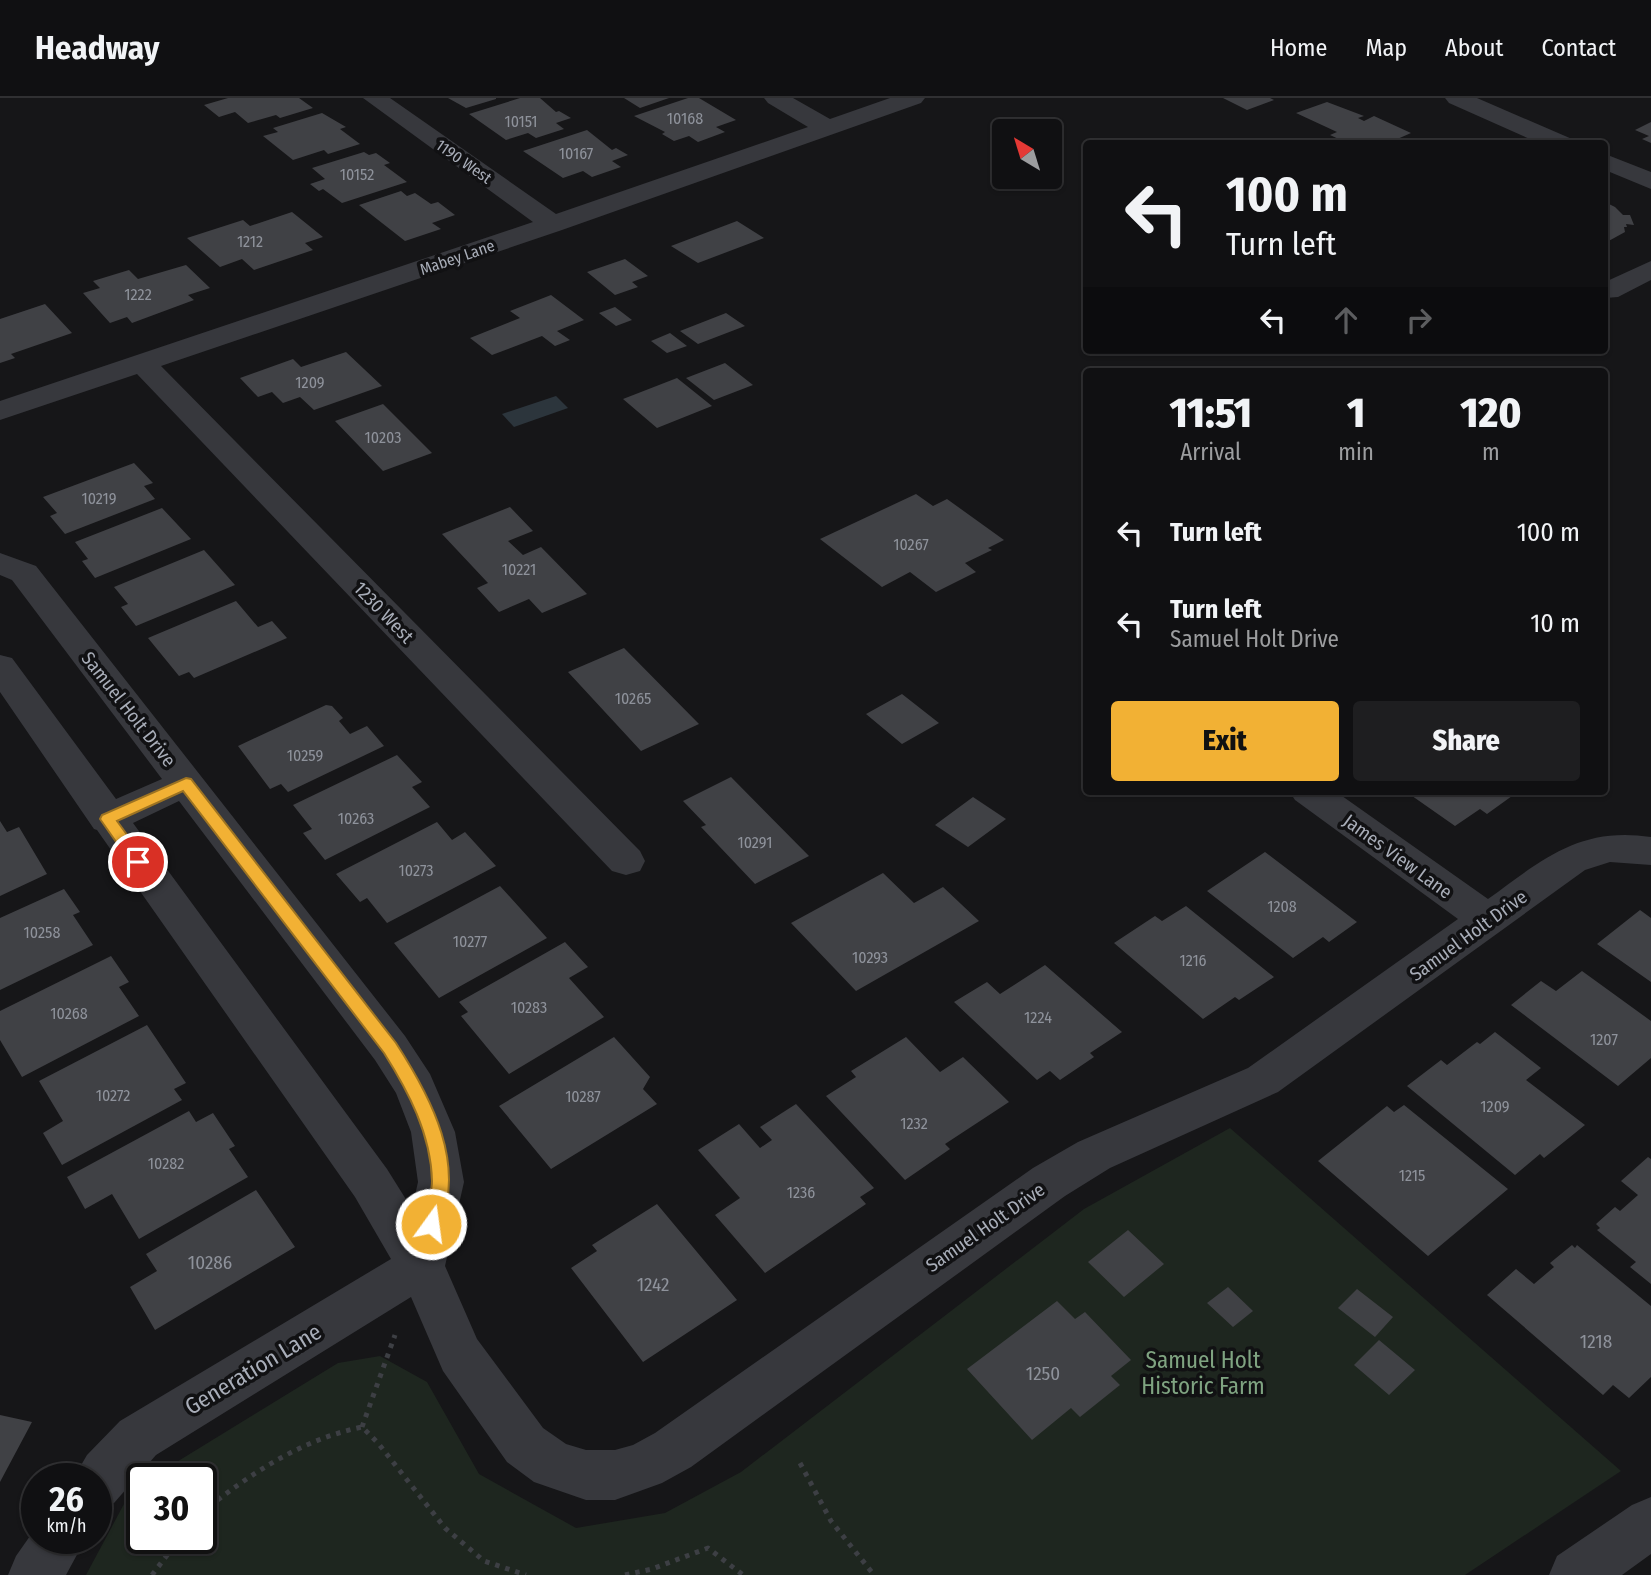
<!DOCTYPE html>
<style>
body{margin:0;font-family:"Fira Sans Condensed",sans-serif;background:#1e1e20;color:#f1f3f6;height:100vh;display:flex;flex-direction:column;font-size:26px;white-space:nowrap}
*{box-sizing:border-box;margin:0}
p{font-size:23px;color:#9c9d9f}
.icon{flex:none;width:38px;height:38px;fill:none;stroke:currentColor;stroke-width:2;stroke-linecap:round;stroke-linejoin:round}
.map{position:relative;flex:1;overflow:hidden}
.details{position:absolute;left:1083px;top:270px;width:525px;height:427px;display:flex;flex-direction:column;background:#101012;border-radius:7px;box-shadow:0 2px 5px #0004,0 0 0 2px #303032}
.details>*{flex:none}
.hud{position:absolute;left:1083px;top:42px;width:525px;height:214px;border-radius:7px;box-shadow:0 2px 5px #0004,0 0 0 2px #303032;background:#101012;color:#f1f3f6;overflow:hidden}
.needle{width:46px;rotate:322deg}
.buttons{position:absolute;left:992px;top:21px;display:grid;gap:14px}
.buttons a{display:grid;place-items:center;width:70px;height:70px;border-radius:7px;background:#101012;box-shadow:0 2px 5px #0004,0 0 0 2px #303032;font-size:35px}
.speed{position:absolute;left:21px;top:1365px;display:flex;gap:14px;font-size:35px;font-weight:700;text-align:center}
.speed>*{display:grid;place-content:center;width:91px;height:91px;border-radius:50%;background:#101012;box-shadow:0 2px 5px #0004,0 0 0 2px #303032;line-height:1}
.speed small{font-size:18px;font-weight:400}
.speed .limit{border:4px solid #111;border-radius:10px;background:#fff;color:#111}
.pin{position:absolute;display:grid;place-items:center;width:60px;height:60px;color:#fff;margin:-30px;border:4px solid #fff;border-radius:50%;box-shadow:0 2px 7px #0007}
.me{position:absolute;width:77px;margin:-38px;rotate:14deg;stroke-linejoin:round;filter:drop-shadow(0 0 5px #0008)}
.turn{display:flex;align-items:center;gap:24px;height:147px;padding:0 28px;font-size:32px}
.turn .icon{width:91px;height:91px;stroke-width:2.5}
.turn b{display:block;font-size:49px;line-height:60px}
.lanes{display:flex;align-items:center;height:66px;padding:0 28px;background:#0003;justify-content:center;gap:35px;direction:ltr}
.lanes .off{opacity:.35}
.eta{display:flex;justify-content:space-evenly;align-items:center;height:119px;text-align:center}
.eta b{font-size:42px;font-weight:800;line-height:49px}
.button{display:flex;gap:14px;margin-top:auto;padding:14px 28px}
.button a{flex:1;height:80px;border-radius:7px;background:#f2b134;color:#111;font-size:28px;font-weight:800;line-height:80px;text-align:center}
.button a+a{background:#1e1e20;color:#f1f3f6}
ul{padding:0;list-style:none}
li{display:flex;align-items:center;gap:21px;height:91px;padding:0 28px}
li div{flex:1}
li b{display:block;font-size:26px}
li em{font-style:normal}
header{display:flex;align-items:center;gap:42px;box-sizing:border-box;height:98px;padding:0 35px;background:#101012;border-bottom:2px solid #303032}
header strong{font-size:33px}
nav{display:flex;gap:38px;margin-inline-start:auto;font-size:24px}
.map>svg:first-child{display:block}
.green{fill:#1e261f}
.water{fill:#2c353c}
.building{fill:#404145}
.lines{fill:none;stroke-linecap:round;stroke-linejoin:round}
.path{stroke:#3d3f44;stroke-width:5;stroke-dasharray:4.5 6;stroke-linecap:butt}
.minor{fill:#37383d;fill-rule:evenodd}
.route{fill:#f2b134;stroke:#9d7322;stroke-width:2}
.labels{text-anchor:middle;stroke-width:7;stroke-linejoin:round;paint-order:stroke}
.number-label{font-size:16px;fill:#8e929b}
.far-street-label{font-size:16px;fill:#a8adb8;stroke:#111113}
.street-label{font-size:19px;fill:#a8adb8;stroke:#111113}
.near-number-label{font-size:19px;fill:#8e929b}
.near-park-label{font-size:23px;fill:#7fa381;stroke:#111113}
.near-street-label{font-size:23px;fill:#a8adb8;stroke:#111113}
</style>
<header>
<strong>Headway</strong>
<nav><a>Home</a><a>Map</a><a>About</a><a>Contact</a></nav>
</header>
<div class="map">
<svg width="1651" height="1477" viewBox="0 0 1651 1477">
<rect width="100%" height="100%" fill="#161618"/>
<!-- green -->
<path class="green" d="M1230,1030L1621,1373L1465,1477H86L132,1391L142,1385V1440H201V1381H149L338,1265L380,1258L427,1284L479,1376L576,1430L665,1415L741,1374L1084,1111Z"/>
<!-- water -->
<path class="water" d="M556,298L568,310L514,329L502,316Z"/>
<!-- building -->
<path class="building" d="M228,0H299L313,10L280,20L276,17L248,25L235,14L219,19L204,7Z
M448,0H496V1L466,10Z
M520,0H540L556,14L559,13L571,20L556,25L564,31L536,40L528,35L506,42L469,16Z
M624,0H669L640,10Z
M688,0H699L736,22L716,29L725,34L698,44L689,38L674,43L662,36L665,34L634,18Z
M1223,0H1270L1274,2L1247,12Z
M1327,4L1364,18L1358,20L1364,23L1374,18L1411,35L1386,46L1372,41L1361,45L1352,41L1345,44L1330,37L1337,34L1296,15Z
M322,15L346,29L340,31L360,46L328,56L324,52L293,62L263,38L278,34L273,30Z
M1651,24V45L1642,41L1649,38L1635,32Z
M587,32L612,52L616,50L628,57L612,63L621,69L592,79L583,73L563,80L523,53Z
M364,54L369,57L376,55L390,65L384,67L407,84L342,105L323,91L319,93L310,86L325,81L312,70Z
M401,93L407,98L415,95L431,106L438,104L455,117L432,125L441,131L405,143L359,107Z
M1605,104L1615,109L1623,117H1630L1634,127L1626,126L1627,129H1624L1625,134L1605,145Z
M292,114L323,139L305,145L313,152L254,172L242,161L220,169L187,140L243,122L250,128Z
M737,123L764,140L698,165L671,148Z
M625,161L648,178L632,184L638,189L615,197L587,174Z
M186,167L210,190L188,197L194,202L132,225L127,219L110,225L83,195L100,190L93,183L129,172L138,181Z
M551,197L584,222L557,233L570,242L555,248L542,238L492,257L470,240L520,220L510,213Z
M45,206L72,235L11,256L15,260L0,265V221Z
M615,209L632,222L616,228L599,215Z
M726,215L745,228L698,246L680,233Z
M670,235L687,248L667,255L651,243Z
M346,254L382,288L314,312L300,299L283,305L272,294L258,299L240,280L293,261L301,269Z
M725,265L753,287L714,302L686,280Z
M677,280L712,308L657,330L623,301Z
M383,306L432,355L383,373L335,323Z
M134,365L153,385L144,388L155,401L65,436L50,418L57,415L43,399Z
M916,396L933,408L947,401L1004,442L988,450L992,452L965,465L976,474L936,494L910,474L882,489L820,441Z
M510,409L533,433L508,443L523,457L541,449L587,496L542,515L529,501L499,514L477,490L488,485L442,436Z
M162,410L191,441L95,480L82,463L88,461L75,444Z
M204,452L235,487L136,528L121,509L128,506L114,489Z
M236,503L258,529L272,523L287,540L194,580L189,574L179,578L148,540Z
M624,550L699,626L641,653L568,574Z
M902,596L939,625L902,646L866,616Z
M326,607L332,608L343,620L339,623L350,636L367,628L384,648L288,694L281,686L270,691L238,648Z
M397,657L422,684L412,689L430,709L325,762L303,735L312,731L293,707Z
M731,679L809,758L755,786L701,729L706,727L683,703Z
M1405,693H1504L1512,698L1487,716L1480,711L1455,728Z
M973,699L1006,721L968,749L935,727Z
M0,723L7,734L19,729L47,776L0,798Z
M437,724L452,742L465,734L496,768L387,825L367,800L360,804L336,776Z
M1265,754L1357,824L1329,844L1323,839L1293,860L1207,793Z
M883,775L914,805L943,789L979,823L856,893L791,825Z
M500,788L547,840L439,900L394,845Z
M64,791L80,814L73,817L93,847L0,892V820Z
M1186,808L1274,879L1239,902L1235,899L1203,921L1114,845L1155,818L1162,823Z
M1640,812L1651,820V884L1597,846Z
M565,844L588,869L569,880L604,919L509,976L461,918L468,914L459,904Z
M111,858L129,884L119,889L139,918L22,979L0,942V913Z
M1045,867L1122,934L1090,955L1094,959L1060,982L1050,973L1037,982L954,904L987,884L1000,896Z
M1582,873L1651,923V960L1618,988L1511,907L1541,883L1556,893Z
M147,927L186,985L174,991L182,1002L62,1067L43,1035L63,1023L39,983Z
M1495,934L1541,970L1526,982L1585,1027L1544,1060L1540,1056L1515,1077L1407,988L1441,962L1447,967L1477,944L1480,946Z
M614,939L650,979L643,991L657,1006L551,1071L499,1008Z
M906,939L940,974L963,959L1009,1004L945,1046L950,1051L905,1082L826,998L856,979L851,973Z
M796,1006L874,1090L860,1099L866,1106L765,1175L715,1117L740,1100L698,1052L739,1026L760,1050L772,1042L760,1029Z
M1404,1007L1508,1091L1428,1158L1318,1063L1387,1008L1394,1014Z
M189,1013L196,1024L213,1015L235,1048L229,1051L248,1079L139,1141L112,1096L85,1111L67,1079Z
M1648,1059L1651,1061V1186L1630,1169L1636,1164L1597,1132L1600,1130L1596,1126L1615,1109L1620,1113L1638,1097L1621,1083Z
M256,1092L295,1149L155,1232L130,1189L157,1173L146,1156Z
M657,1106L737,1202L643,1264L571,1170L597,1153L592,1147Z
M1128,1132L1164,1166L1124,1199L1088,1164Z
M1572,1147L1575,1150L1577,1147L1651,1208V1279L1629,1300L1613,1287L1603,1297L1487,1197L1516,1171L1534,1186L1554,1169L1550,1165Z
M1228,1189L1253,1213L1233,1229L1207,1205Z
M1357,1191L1393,1219L1375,1239L1338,1210Z
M1057,1203L1075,1221L1085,1214L1131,1262L1111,1278L1120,1287L1080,1319L1071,1310L1032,1342L967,1271Z
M1379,1242L1415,1272L1389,1297L1354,1267Z
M0,1317L32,1324L0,1384Z"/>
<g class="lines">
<!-- path -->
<path class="path" d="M362,1329L395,1237
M800,1365L831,1423L874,1477
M201,1415C250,1376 300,1342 362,1329L378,1345L445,1430L484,1463L526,1477
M152,1477L180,1440
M625,1477L652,1471L708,1450L743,1477"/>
<!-- minor -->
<path class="minor" d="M363,0H390L556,116L808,29L768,5L764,0H793L830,21L890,0H925L921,5L562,132L161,268L640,753L645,763L640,773L626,777L612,773L137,276L0,322V303L533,124Z
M1445,0H1477L1572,41L1575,46H1541L1449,5Z
M1605,56L1651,74V91L1605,72Z
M1651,163V182L1618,199L1605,200V184Z
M0,455L36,468L405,938L430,976L455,1034L464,1084L445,1168L477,1241L543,1330L566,1346L586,1352H615L633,1347L655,1335L1033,1070L1078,1044L1248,970L1458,821L1295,702L1289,693H1335L1488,801C1542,762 1579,728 1651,739V767L1610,764L1585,772L1278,994L1110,1070L1065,1098L691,1369L662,1385L615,1402H586L534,1384L507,1364L443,1273L411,1199L156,1357L114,1405L96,1412V1381H73L87,1357L120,1323L391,1161L355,1099L97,732L94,731L0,594V557L12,560L116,701L162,681L12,482L0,477ZM179,703L375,962L396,995L411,1034L418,1084L412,1111L387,1071L133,725Z
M1651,1399V1456L1622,1477H1549L1557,1458L1632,1407Z
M37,1428V1440H86L66,1477H8L16,1458Z"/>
</g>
<!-- route -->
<path class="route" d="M186,680L191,681L396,945C431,999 468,1068 438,1132L431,1134L424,1132L421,1126C425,1113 432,1097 432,1083C431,1036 408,993 384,955L183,693L117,723L144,760L146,764L144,768H133L100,721L102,717Z"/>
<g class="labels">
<!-- number labels -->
<g class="number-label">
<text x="685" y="26">10168</text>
<text x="521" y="29">10151</text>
<text x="576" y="61">10167</text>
<text x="357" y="82">10152</text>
<text x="250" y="149">1212</text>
<text x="138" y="202">1222</text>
<text x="310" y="290">1209</text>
<text x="383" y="345">10203</text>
<text x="99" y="406">10219</text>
<text x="911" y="452">10267</text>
<text x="519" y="477">10221</text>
<text x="633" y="606">10265</text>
<text x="305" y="663">10259</text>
<text x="356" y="726">10263</text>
<text x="755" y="750">10291</text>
<text x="416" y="778">10273</text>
<text x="1282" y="814">1208</text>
<text x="42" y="840">10258</text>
<text x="470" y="849">10277</text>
<text x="870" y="865">10293</text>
<text x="1193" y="868">1216</text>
<text x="529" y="915">10283</text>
<text x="69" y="921">10268</text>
<text x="1038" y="925">1224</text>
<text x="1604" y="947">1207</text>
<text x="113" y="1003">10272</text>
<text x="583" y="1004">10287</text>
<text x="1495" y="1014">1209</text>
<text x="914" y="1031">1232</text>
<text x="166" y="1071">10282</text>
<text x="1412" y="1083">1215</text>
<text x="801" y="1100">1236</text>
</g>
<!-- far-street labels -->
<g class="far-street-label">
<text transform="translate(464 63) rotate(35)" y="6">1190 West</text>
<text transform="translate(457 159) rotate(-19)" y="6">Mabey Lane</text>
</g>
<!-- street labels -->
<g class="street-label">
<text transform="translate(384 514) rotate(46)" y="7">1230 West</text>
<text transform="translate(129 611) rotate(52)" y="7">Samuel Holt Drive</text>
<text transform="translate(1398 758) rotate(36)" y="7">James View Lane</text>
<text transform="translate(1468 837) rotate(-36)" y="7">Samuel Holt Drive</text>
<text transform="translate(985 1129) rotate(-35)" y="7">Samuel Holt Drive</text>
</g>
<!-- near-number labels -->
<g class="near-number-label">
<text x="210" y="1171">10286</text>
<text x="653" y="1193">1242</text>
<text x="1596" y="1250">1218</text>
<text x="1043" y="1282">1250</text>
</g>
<!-- near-park labels -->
<g class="near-park-label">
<text x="1203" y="1270">Samuel Holt<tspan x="1203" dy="26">Historic Farm</tspan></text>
</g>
<!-- near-street labels -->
<g class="near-street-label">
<text transform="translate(253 1271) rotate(-31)" y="8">Generation Lane</text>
</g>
</g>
</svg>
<div class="buttons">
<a><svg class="needle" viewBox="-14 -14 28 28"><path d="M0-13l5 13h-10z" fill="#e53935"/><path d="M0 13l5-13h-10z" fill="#9c9d9f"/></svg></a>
</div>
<div class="speed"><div>26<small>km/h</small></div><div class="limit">30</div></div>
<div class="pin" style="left:138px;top:764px;background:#d93025"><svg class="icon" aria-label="arrive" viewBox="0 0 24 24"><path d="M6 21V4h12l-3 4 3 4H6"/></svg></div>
<svg class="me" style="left:431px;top:1126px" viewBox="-20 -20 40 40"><circle r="17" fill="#f2b134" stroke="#fff" stroke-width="3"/><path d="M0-11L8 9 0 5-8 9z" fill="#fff"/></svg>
<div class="hud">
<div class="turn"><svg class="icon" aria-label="left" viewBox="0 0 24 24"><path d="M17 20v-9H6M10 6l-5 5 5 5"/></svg><div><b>100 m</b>Turn left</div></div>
<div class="lanes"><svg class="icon" aria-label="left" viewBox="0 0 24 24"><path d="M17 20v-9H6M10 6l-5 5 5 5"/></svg><svg class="icon off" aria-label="ahead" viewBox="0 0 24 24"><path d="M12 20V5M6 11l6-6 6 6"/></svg><svg class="icon off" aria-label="right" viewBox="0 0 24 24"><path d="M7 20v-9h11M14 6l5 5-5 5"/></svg></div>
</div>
<section class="details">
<div class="eta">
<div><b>11:51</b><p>Arrival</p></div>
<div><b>1</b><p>min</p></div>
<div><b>120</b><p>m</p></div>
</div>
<ul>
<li><svg class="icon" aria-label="left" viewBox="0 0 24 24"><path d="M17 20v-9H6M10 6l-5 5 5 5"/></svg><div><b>Turn left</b></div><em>100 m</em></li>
<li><svg class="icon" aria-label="left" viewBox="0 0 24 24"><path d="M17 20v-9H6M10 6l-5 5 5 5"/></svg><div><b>Turn left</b><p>Samuel Holt Drive</p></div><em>10 m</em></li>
</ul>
<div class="button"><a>Exit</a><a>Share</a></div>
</section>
</div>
